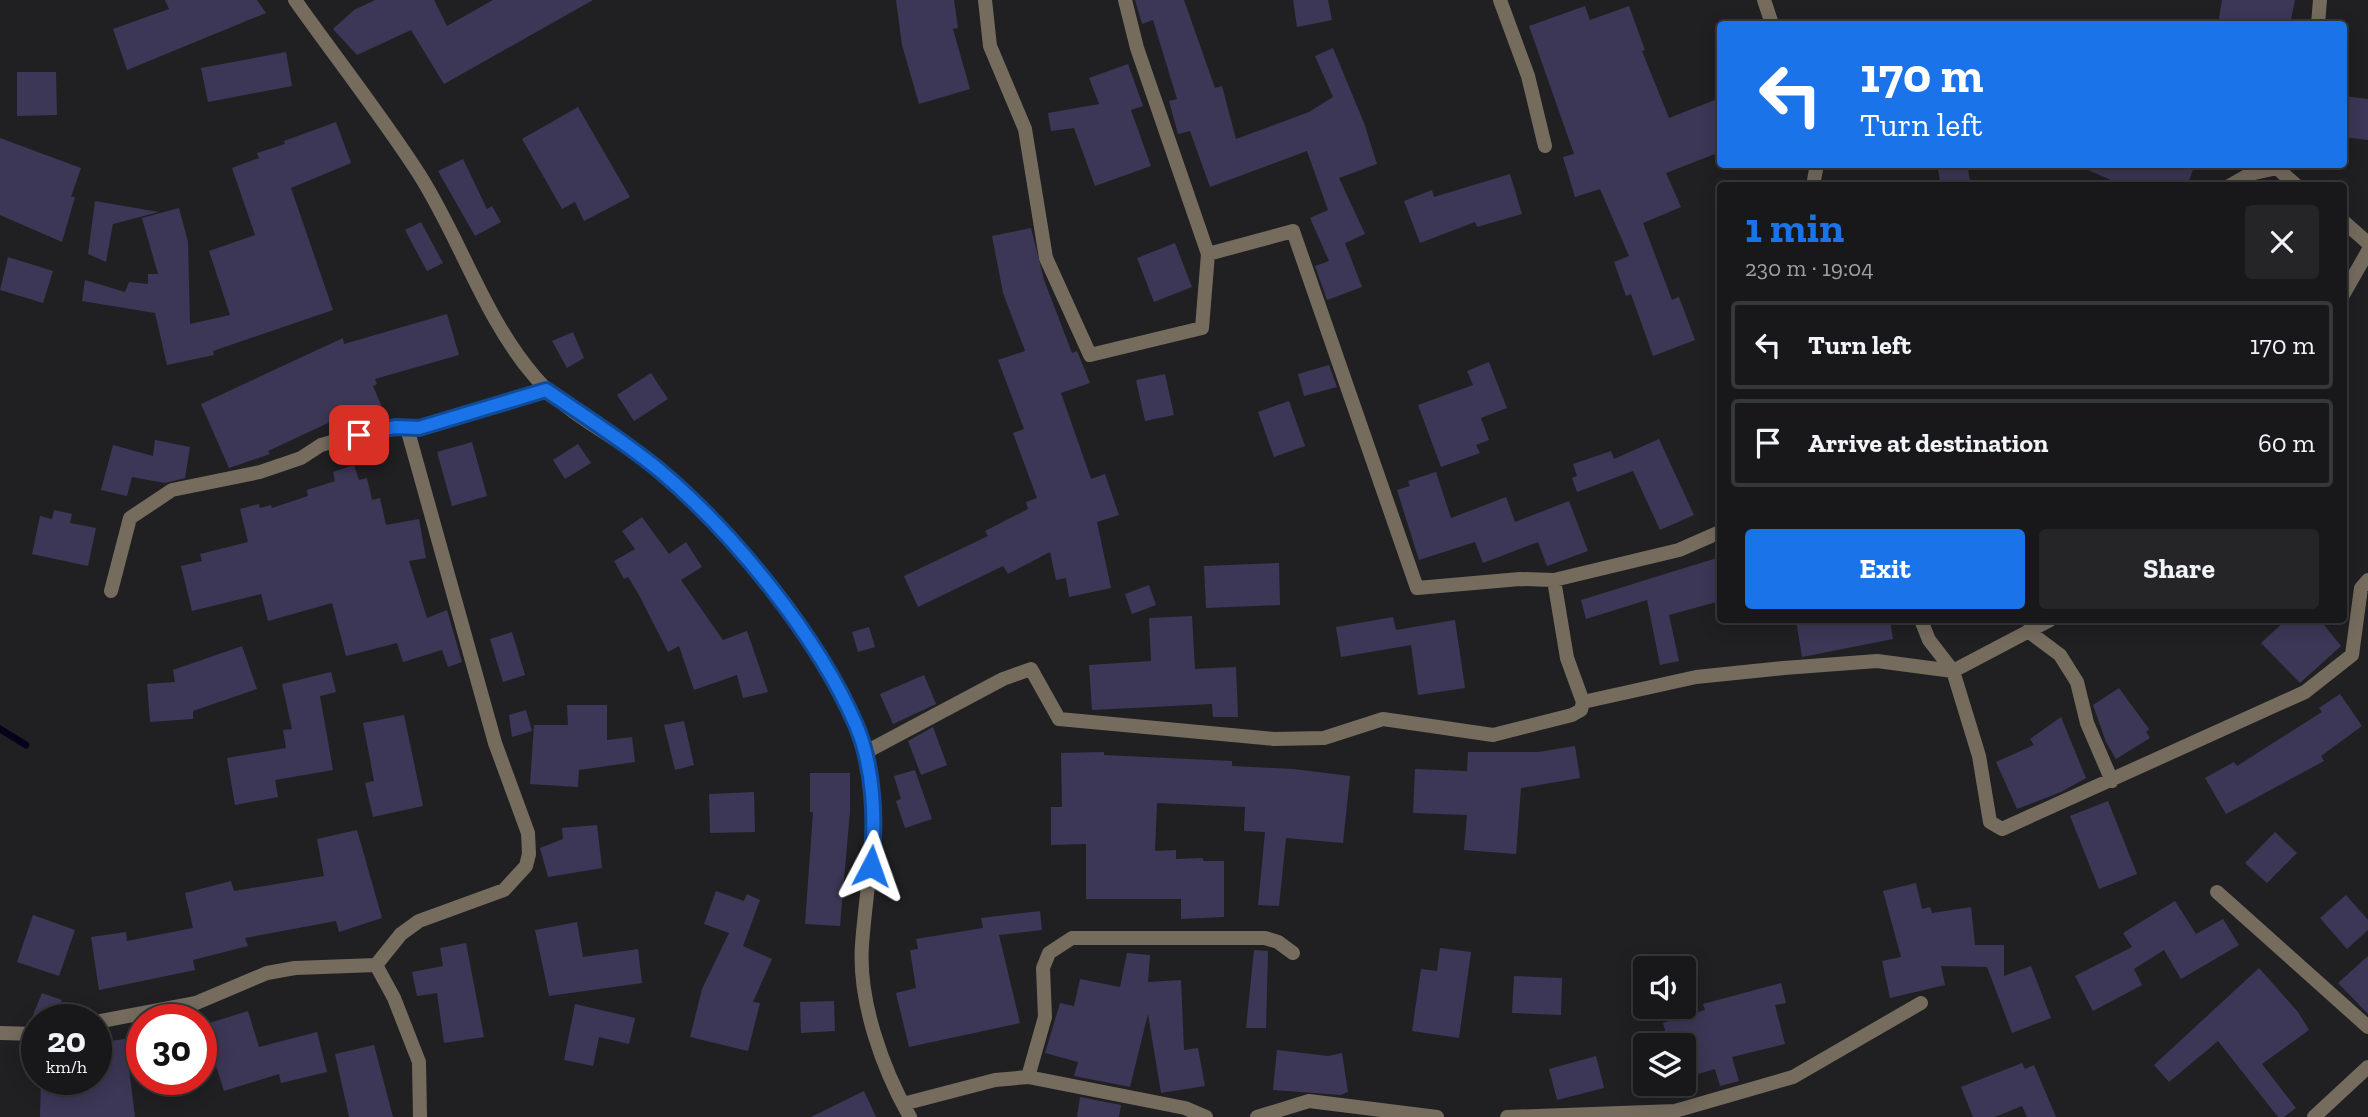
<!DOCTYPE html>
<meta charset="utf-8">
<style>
body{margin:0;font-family:"Zilla Slab",serif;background:#252527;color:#f1f3f6;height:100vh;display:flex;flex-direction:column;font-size:26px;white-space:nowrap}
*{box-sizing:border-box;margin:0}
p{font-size:23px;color:#9fa0a2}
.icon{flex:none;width:38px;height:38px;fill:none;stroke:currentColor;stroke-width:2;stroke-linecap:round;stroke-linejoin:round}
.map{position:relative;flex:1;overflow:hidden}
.side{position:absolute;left:1717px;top:182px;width:630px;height:441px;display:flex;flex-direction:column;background:#18181a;border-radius:7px;box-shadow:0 4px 18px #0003,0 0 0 2px #363739}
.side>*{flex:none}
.hud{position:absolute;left:1717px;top:21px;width:630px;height:147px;border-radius:7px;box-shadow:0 4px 18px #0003,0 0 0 2px #363739;background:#1a73e8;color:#fff;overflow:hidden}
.buttons{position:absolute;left:1633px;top:956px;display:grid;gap:14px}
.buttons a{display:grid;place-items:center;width:63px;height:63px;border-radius:7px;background:#18181a;box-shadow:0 4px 18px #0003,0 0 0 2px #363739;font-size:35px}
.speed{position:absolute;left:21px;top:1004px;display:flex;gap:14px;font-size:35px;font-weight:700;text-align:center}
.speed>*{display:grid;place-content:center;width:91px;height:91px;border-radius:50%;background:#18181a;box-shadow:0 4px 18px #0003,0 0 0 2px #363739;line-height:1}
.speed small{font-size:18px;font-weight:400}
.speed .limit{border:10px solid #d22;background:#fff;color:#111}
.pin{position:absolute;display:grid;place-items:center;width:60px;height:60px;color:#fff;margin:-30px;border-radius:14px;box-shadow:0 4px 10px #0006}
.me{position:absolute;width:77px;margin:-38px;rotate:4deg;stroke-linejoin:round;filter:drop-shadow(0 0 5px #0008)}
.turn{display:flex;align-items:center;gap:24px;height:147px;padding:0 28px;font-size:32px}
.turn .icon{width:91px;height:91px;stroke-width:2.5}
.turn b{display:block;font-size:49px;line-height:60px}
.round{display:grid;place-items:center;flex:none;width:74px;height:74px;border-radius:7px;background:#252527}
.head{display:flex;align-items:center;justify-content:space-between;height:119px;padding:0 28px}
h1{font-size:42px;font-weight:700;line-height:52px;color:#1a73e8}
.button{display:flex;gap:14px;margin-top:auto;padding:14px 28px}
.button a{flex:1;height:80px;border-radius:7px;background:#1a73e8;color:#fff;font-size:28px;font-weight:700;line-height:80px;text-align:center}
.button a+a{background:#252527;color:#f1f3f6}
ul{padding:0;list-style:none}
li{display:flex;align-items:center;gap:21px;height:88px;margin:0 14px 10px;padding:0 14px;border:4px solid #363739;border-radius:7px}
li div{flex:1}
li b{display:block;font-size:26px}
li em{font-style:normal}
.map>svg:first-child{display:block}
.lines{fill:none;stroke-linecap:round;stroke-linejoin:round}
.stream{stroke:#07021a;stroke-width:7}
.building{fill:#3c3756}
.street{stroke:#756c5e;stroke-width:14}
.route-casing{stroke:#114b97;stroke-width:18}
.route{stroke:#1a73e8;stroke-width:12}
</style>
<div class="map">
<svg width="2368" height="1117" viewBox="0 0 2368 1117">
<rect width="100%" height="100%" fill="#202023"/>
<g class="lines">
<!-- stream -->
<path class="stream" d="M0,729L26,745"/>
</g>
<!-- building -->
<path class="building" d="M165,0H257L266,13L127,70L113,29L169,9Z
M375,0H434L447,26L493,0H593L444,84L411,30L357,55L333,29L354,10Z
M896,0H954L958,28L953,29L970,89L919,104L902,45Z
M1135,0H1184L1215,88L1222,86L1236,139L1309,112L1333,97L1315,56L1333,48L1364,123L1377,164L1339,178L1365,234L1345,243L1362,287L1327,300L1315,266L1329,261L1310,218L1328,210L1307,151L1210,187L1190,131L1178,134L1169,101L1177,99L1153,20L1142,24Z
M1293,0H1328L1332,20L1297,27Z
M2222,0H2295L2290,24H2218Z
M1585,6L1590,20L1629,6L1645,50L1642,51L1669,118L1720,98V152L1666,173L1681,207L1643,223L1672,300L1679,297L1695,340L1653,356L1631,294L1626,296L1614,262L1629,256L1600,189L1575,197L1563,157L1574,154L1529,26Z
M286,52L292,86L208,102L201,68Z
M1128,64L1143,106L1131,110L1151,166L1095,186L1074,128L1051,131L1048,113L1099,104L1089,78Z
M17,72H56L57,115L17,116Z
M2343,96L2368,99V140L2343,137Z
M578,107L630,197L584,221L575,202L562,209L522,139Z
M336,122L351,163L291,188L333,310L213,351L214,355L167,365L155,313L82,301L85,280L125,292L129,282L148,284V274H158L142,218L179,208L188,242L190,324L230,315L209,251L255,235L232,168L259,158L257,153L285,144L284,141Z
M0,138L81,168L71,197H75L62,242L0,215Z
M463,159L487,209L492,206L501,222L475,236L438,171Z
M1937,164H1967L1971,186H1941Z
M2074,164H2195L2187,186H2125Z
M1510,174L1522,214L1477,227L1475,222L1420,243L1404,201L1432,190L1434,197Z
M95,201L159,212L113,224L106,262L88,254Z
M421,222L443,263L427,271L405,230Z
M1031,228L1044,280L1072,353L1077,351L1090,383L1061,393L1091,479L1105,474L1119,515L1097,522L1111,588L1069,597L1066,578L1056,580L1050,552L1008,574L1003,566L918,607L904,576L988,536L985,531L1028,509L1026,502L1037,498L1013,433L1024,429L998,360L1025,351L1003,293L992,236Z
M1175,243L1192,287L1154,302L1137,258Z
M8,257L53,271L43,303L0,290Z
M447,314L459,355L375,379L377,384L373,386L384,412L346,428L341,417L268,451L270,454L229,468L201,404L343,338L344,344Z
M573,332L584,358L567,368L552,341Z
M1489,362L1507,408L1481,418L1489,440L1476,445L1480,453L1441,467L1418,405L1473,385L1467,371Z
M1329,365L1337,387L1304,396L1298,374Z
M651,373L668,399L634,421L617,395Z
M1165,374L1174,415L1145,421L1136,380Z
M1289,401L1305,446L1274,457L1258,412Z
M1659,439L1694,515L1660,530L1633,471L1577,492L1572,478L1577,476L1573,464L1611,451L1614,459Z
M155,440L190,447L185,478L165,483L132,477L127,496L101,490L113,445L153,456Z
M472,442L487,496L452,506L437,452Z
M578,444L591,463L565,479L553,460Z
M354,465L359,480L367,478L372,500L380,498L386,525L419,519L426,558L409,561L427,618L447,610L462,662L448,667L442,650L403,662L397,643L346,656L332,603L268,621L261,594L192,611L181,566L202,561L200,554L248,542L240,509L259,504L260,508L271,505L272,508L308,496L307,490L335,481L333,472Z
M1436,472L1451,518L1506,497L1515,522L1569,501L1588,551L1547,566L1538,542L1483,563L1475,542L1419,560L1397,490L1410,486L1408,481Z
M54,510L72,514L70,523L96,528L88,566L32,554L40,516L52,519Z
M642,517L669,554L686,542L702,567L681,580L723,640L747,631L768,692L743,698L737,675L694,690L679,646L668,652L639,595L628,577L624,579L614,561L635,549L622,531Z
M1720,557V601L1669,615L1679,661L1660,665L1647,600L1586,619L1581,600Z
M1279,563L1280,605L1206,608L1204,566Z
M1149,585L1156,605L1132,614L1125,594Z
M1192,616L1195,669L1236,667L1238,717H1213L1212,704L1092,710L1089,665L1151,661L1149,618Z
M1393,617L1396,630L1455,620L1465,688L1418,695L1411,645L1341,657L1336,627Z
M1796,620H1890L1893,639L1802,657Z
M2286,620H2320L2341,646L2300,683L2261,643Z
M869,627L875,647L858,652L852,632Z
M512,632L525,675L503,682L490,639Z
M242,646L257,689L193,711V719L150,722L147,684L175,682L173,670Z
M331,672L336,692L320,696L333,770L275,780L278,797L235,805L227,758L286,748L283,730L292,729L282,684Z
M924,675L936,704L893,724L880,694Z
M2119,688L2149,729L2146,732L2150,738L2116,759L2106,742L2093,705Z
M2340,694L2362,726L2321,756L2324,761L2226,814L2205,778L2234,762L2237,766L2322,712L2319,708Z
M567,705H607V740L632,737L635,762L579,770L578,787L530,784L534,725H568Z
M526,710L532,731L512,737L509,715Z
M404,715L423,806L373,817L365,783L374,781L363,723Z
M2061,717L2086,778L2061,792L2017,809L1996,762L2034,745L2030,739Z
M684,721L694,765L675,770L664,725Z
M933,727L947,765L921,775L908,741Z
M1575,746L1580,778L1521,788L1516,854L1464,850L1467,815L1413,813L1415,769L1467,771L1468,752H1538Z
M1104,752V755L1232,761V766L1293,769L1350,776L1343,843L1286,838L1279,906L1258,905L1265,832L1244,831L1245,807L1157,803L1155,851L1176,850V859L1203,858V861H1224V917L1181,919V899H1086V844L1051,845V807H1062L1061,753Z
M915,770L932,819L905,828L896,801L901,799L894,776Z
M810,773H850V811L840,926L805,924L813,812H810Z
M754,792L755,832L710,833L709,794Z
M2108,801L2137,874L2099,889L2070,816Z
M597,825L602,868L548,877L540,848L563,839L562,828Z
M357,830L382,918L339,932L336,921L245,938L248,946L193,960L195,970L99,990L91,937L126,932L127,941L193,928L185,893L231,881L234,891L324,876L317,839Z
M2275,832L2297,853L2267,883L2245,863Z
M1916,883L1922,909L1930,907L1932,913L1971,907L1975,945H2004V976L2031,966L2051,1018L2012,1033L1987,967L1941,966L1945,985L1890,998L1882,961L1901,957L1883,891Z
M716,891L744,901L747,894L760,900L743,946L772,959L753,1002L760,1003L748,1051L690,1037L702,989L729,933L704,924Z
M2346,895L2368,920V930L2347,949L2320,918Z
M2175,901L2196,934L2223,919L2239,945L2181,979L2164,950L2134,969L2142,985L2093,1011L2075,976L2132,947L2123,933Z
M1040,911L1042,930L999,935L1020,1023L909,1047L896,993L916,988L910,950L918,949L916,939L983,928L981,918Z
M33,915L75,930L59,976L17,962Z
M577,922L583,957L638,949L642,983L549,996L535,930Z
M466,943L484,1037L444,1043L437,993L417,996L412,972L443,966L440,948Z
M1440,948L1471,952L1459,1038L1412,1031L1421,969L1437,971Z
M1254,950L1268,951L1266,1028H1246Z
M1127,953L1150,955L1148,982L1181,980L1184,1050L1198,1048L1205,1086L1161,1093L1148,1014L1130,1087L1074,1076L1078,1062L1045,1053L1060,1003L1074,1006L1080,979L1120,987Z
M2368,956V1014L2338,983Z
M2259,968L2298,1012L2309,1030L2262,1064L2296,1108L2284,1117H2278L2218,1041L2169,1082L2154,1065Z
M1514,976L1562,978L1561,1015L1512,1013Z
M1781,983L1786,1003L1775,1005L1785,1044L1732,1057L1739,1081L1720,1086L1715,1069L1684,1078V1045H1669L1663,1023L1705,1010L1703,1004Z
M42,993L62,1000L54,1020H31Z
M834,1001L835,1031L801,1033L800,1002Z
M575,1004L635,1018L629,1044L599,1037L593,1066L564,1060Z
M248,1011L259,1047L317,1032L327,1072L281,1083L279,1074L224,1091L203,1025Z
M138,1037L142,1067L129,1069L135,1117H40L41,1080H58V1090L96,1086V1043Z
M374,1045L393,1117H349L335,1054Z
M1277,1050L1328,1056L1342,1053L1348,1092L1341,1095L1273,1090Z
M1596,1056L1604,1088L1557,1100L1549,1069Z
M2022,1063L2025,1069L2034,1065L2056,1117H2027L2022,1106L1995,1117H1973L1961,1087Z
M864,1091L876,1117H811Z
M1080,1097L1121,1105L1119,1117H1077Z"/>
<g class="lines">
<!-- street -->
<path class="street" d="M295,0C336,58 381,115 419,174C461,240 484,318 535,377C568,416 619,438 658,469C736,532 810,632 854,721C888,792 867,872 862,945C858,1001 883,1070 910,1117
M985,0L990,46L1025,129L1046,258L1090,355L1202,328L1208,254L1137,48L1125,0
M1500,0L1528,76L1545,146
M1764,0L1772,24
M2318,24L2320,0
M2278,164L2277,168L2297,186
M1813,186L1817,164
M2229,186L2250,174L2277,168
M2343,221L2368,243
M1208,254L1293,231L1417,588L1520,579L1554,580
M2343,295L2368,251
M111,591L130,518L172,490L260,472L301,458L321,445L378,429L419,428L546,390
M1921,620L1929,640L1953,671L1979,756L1990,822L2002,829L2305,692L2352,655L2361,588L2368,580
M2028,631L2060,655L2077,682L2087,723L2112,781
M1583,702L1696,677L1784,668L1877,661L1953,671L2050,620
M864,753L1003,679L1031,669L1059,719L1274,739L1324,738L1383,719L1493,735L1572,715L1581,710L1583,702L1567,658L1554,580L1679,550L1720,532
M2217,892L2368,1027
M376,965L401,934L419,921L504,890L526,866L529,854L528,833L495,743L407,428
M376,965L394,998L419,1062L420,1117
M96,1022L196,1003L267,973L295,968L376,965
M0,1033L37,1034
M1028,1077L1045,1017L1043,968L1049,953L1072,938H1265L1278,942L1293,953
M903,1104L995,1080L1028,1077L1185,1108L1206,1117
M1257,1117L1309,1101L1437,1117
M1507,1117L1675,1111L1793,1077L1921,1003
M2314,1117L2368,1067"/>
</g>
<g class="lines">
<defs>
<path id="route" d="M359,435L395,427L419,428L546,390C584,416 624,441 659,470C733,532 818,637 856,725C874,767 876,822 871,866"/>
</defs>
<!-- route casing -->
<use href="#route" class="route-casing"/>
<!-- route -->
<use href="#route" class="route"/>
</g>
</svg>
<div class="buttons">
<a><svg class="icon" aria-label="sound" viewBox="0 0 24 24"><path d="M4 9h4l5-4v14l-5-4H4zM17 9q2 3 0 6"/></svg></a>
<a><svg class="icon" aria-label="layers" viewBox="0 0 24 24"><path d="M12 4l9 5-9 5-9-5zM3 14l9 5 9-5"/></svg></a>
</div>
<div class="speed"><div>20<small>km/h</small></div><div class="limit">30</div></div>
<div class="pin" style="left:359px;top:435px;background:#d93025"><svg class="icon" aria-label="arrive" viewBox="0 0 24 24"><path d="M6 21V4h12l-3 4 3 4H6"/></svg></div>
<svg class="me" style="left:871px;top:866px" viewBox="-20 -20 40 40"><path d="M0-17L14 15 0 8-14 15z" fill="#1a73e8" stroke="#fff" stroke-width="4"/></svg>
<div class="hud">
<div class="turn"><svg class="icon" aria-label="left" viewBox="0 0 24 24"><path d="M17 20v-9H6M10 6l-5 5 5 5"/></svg><div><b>170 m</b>Turn left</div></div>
</div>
<section class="side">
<div class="head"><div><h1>1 min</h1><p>230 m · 19:04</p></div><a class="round"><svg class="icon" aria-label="close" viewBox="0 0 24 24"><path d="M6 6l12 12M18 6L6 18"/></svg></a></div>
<ul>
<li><svg class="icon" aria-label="left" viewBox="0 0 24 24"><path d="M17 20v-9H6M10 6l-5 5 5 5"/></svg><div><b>Turn left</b></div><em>170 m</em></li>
<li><svg class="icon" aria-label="arrive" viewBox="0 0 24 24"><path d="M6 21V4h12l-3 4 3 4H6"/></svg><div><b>Arrive at destination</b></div><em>60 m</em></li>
</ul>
<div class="button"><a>Exit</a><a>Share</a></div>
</section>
</div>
